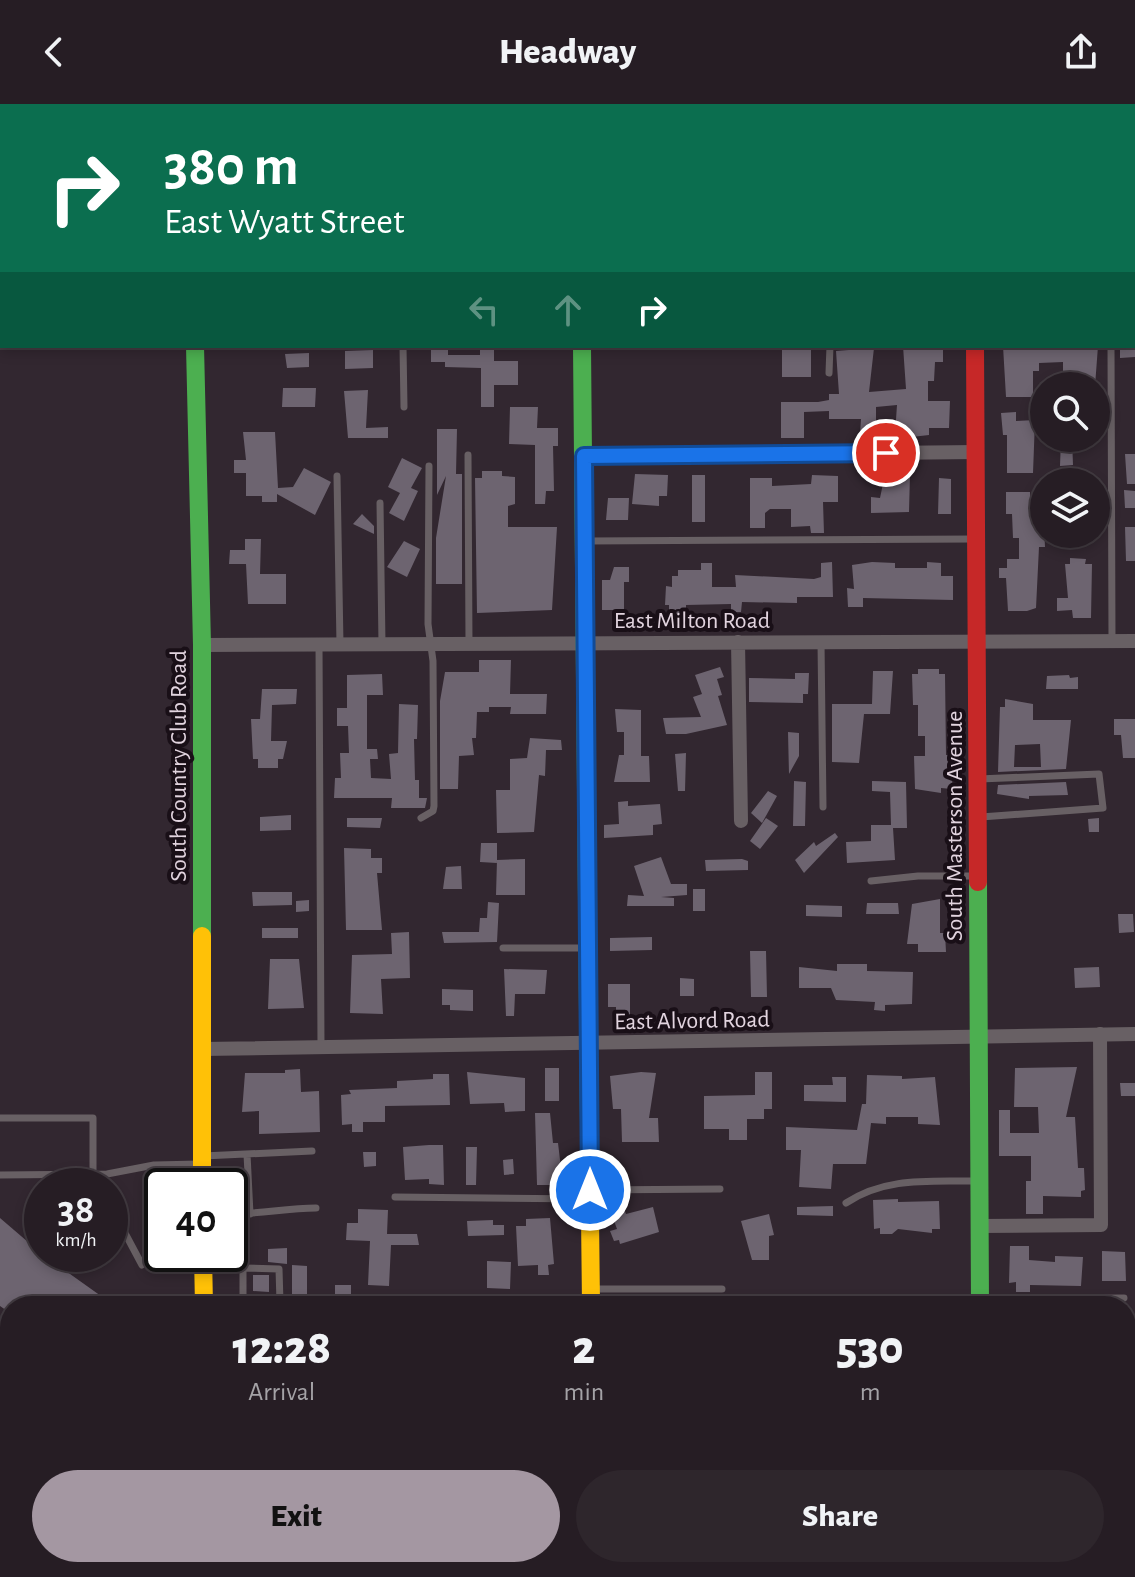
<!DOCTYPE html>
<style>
body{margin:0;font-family:"Alegreya Sans",sans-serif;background:#2e262c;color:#f1f3f6;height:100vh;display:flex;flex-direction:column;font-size:30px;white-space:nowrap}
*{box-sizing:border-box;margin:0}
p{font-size:26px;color:#a4a2a6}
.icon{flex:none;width:44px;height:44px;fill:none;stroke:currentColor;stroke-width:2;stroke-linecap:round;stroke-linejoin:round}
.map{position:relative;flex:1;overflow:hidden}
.side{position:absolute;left:0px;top:1192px;width:1136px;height:282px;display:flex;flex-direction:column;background:#261d24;border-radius:32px 32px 0 0;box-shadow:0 4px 12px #0003,0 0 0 2px #423b41}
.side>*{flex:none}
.banner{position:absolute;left:0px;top:0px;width:1136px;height:244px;box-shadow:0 4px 12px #0003,0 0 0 2px #423b41;background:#0b6e4f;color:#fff;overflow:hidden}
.fabs{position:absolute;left:1030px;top:268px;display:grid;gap:16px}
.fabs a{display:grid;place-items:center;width:80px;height:80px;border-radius:50%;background:#261d24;box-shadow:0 4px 12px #0003,0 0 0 2px #423b41;font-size:40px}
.speed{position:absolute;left:24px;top:1064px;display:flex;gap:16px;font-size:40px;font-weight:700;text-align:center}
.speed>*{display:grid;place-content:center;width:104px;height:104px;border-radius:50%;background:#261d24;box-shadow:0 4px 12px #0003,0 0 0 2px #423b41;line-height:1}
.speed small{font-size:20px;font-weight:400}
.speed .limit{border:4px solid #111;border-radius:12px;background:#fff;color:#111}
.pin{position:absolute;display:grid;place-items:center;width:68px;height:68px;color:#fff;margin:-34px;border:4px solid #fff;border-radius:50%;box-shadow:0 2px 8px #0007}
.me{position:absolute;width:88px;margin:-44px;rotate:0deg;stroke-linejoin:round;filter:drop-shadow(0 0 6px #0008)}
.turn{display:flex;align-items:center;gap:28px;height:168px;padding:0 32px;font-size:36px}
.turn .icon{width:104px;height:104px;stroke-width:2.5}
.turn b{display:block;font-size:56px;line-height:68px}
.lanes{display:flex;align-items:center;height:76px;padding:0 32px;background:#0003;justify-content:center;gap:40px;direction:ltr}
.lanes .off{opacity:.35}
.eta{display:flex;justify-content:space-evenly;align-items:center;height:136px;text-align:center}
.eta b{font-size:48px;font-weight:800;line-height:56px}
.cta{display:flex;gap:16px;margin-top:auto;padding:16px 32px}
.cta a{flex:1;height:92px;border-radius:48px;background:#a497a2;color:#111;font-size:32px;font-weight:800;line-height:92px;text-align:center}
.cta a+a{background:#2e262c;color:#f1f3f6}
header{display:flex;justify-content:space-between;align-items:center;height:104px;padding:0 32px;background:#261d24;font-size:36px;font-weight:800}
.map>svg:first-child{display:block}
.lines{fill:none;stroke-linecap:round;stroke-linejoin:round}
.stream{stroke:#171034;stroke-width:4}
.building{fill:#6d6470;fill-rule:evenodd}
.lane{stroke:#686064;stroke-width:7}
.street{stroke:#686064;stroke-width:14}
.fast{stroke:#4caf50;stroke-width:18}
.slow{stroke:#ffc107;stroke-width:18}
.jam{stroke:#c62828;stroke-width:18}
.route-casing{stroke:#114b97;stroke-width:20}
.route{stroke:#1a73e8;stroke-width:14}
.labels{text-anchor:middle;stroke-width:8;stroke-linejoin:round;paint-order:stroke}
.street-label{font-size:24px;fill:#e2d4df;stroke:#190f17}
</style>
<header><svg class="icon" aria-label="back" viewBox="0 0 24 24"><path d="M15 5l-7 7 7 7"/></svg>Headway<svg class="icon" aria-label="share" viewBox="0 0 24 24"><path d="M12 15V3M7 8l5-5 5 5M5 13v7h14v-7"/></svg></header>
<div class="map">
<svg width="1135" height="1473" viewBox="0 0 1135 1473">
<rect width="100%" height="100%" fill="#322730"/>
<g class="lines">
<!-- stream -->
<path class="stream" d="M0,192L2,193"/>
</g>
<!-- building -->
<path class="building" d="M480,242H494V257H518V281H494V303H481V264L445,263V258H431V244L448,245V251H480Z
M903,242H943V258H935L934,277H928V297H950L949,324H929V331L903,334L895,330L897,301L876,303V330H860L861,315H829V307L804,308V334H781V298H818L829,296V290H839L836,247L874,244L869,288L906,285Z
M1003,242H1098L1095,282H1063V258L1039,259V267H1033V293H1006Z
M1120,242H1135V253L1120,254Z
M811,245V273H782V246Z
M373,246V264L345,265V247Z
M309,249V263L287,264L285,250Z
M283,284H316L315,303H282Z
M368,286L366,324L388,323V334H348L344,287Z
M510,303H538L537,324H558V342H553L554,387H546L545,400H535V341L509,340Z
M1016,308V317L1035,316L1033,369H1007V331H1003L1001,309Z
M437,325H457L456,370H462V480H436V434L446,372L437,391Z
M243,328H275L278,384L293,383L304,364L331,378L315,411L277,390V398H262V392H246V369H234V356H246Z
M1061,334H1072L1073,361L1060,362Z
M1125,350H1135V380H1127Z
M402,354L422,364L411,384L418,387L404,417L389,409L400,389L388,383Z
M482,367H502V372L515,373V400L508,402V423H557L552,506L477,509L475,374H482Z
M635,370L668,371L667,392H659V402L632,400Z
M900,370H910L909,408L871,409V393L880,394L884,375H900Z
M692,371H705V418H692Z
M812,371L838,372V398H823L824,429H811L810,422L791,423V405H770L765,409V424H750V374H772V382L811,380Z
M939,374L951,375V410H938Z
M1124,386L1135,387V404H1125Z
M1006,388H1030V396H1043L1045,443H1039L1036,504L1027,507H1008L1006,474H999V464H1007V455H1019V434H1013L1012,410H1006Z
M608,394H629L628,416H606Z
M362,410L374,422V430L353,420Z
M1125,423H1135V457H1126Z
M245,435H261L260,470H286V500H248L246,460H229L230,446H245Z
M404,437L420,445L407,473L387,463Z
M1070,454L1086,455L1085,460H1092L1091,514H1073L1072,506L1057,507V494H1068L1065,460H1070Z
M832,458L833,493H797V499L742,498L741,508H731V500L686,501V511H669V501H665L666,482L672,483V472H678V466H701V459H712V483H736L735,471L814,475L821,473V459Z
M872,458L895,459V464H927V458L941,459V472H953V496L863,494V503H848L847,484L854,485L852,461Z
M614,463H629V478H624V506H602V476H610Z
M479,556H511L510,590H547L546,610H510L511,603H489V608H477L476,634H472L474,651L459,652L458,685H440V597L445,568H479Z
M720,563L724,573L717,575L722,591L718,592L727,621L686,630H666L663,614L701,613L693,593L702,590L695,571Z
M918,565H939V570H945L946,651H953L952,685L941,684V689L915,685L914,652H925V632H918V601H913L912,570H918Z
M873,567H893L890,610H864L859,659L832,658V600H872Z
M795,569H809L808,590H803V599L749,598V574L795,575Z
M382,570L383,591H367V645H377L378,655H370L371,674L391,675L389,650L398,649L399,600L418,601L417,635H414L415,676H419V694H427L425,704H391L392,694H334L335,674H341L340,649H349L348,622H337V604H347V571Z
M1069,571L1070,574L1078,573V585H1046L1047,572Z
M262,585H297L296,600L272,601L271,637H287L283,655H278V664H258V655H253L251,615H260Z
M1005,595L1033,600V616H1071L1066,665L998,668L1000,603H1005ZM1040,640L1041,663H1014L1015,641Z
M615,605L641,606V652H649L650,678H614L619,651H624V628H617Z
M1114,615H1135V654H1123L1121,631H1114Z
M788,628L799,629V652L789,670Z
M530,634L561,636L562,646H546L545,672L539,671L534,728L497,729L496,686H510V655L527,654Z
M686,649L685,687H678L675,650Z
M794,677L806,678L805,722H793Z
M872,677L906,678L907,724H893L895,756L847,759L846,738L871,737V721H891L890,688L872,687Z
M1066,678L1068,691L1029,692V695L997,690L998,681Z
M768,687L777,692L762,719L751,709Z
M628,697V702L660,700L662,720L653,721V731L604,734V721L619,720L618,698Z
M291,711V726L260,727V713Z
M347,714H382L380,724L347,723Z
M766,714L778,722L760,745L750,737Z
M1099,714V728H1089L1088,715Z
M835,729L838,733L804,769L795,756L814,738L816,742Z
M481,739H497V759L480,758Z
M344,744L371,745V754H382V769H377L382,826H346Z
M661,753L671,780H687V791L661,793L674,794V802H627L628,791L644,792L634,762Z
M525,755V791H496L497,756Z
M742,755L748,757V766L706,767L705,756Z
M461,762L462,785H443L446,763Z
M693,785H705V807H693Z
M252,788H292V801L253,802Z
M940,795V829H945L946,848H918V840H907L912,800Z
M309,796V807L296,808V797Z
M488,798L499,799L497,838L444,839L442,828H479L480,814H487Z
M867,799H898L899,810H866Z
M806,801L842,802V813L806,812Z
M1118,810H1133L1134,828L1119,829Z
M262,824H298V834H262Z
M409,828L410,874L381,875L383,910L350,909L352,851L392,850L391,829Z
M652,833V846L610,847V834Z
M750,847H766L767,893H751Z
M270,855H299L304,904L268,905Z
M837,860H867V867L913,868L912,900L885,901V907L874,906L875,898L836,896L831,884H799V863L837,867Z
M1099,863L1100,883L1075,884L1074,864Z
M504,865L547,866L545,890H515L514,912H506Z
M680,874L694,875V892H680Z
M608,880H630V914H616V903H608Z
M442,885L473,886V907L450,906V901H442Z
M1077,963L1066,1013H1075L1078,1064H1084L1085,1086L1081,1087V1093L1043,1092V1110H1026V1077H1031V1052H999V1006H1010V1029H1039L1038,1003H1014L1015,964Z
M545,964H559V997H545Z
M300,965L301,988L319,987L320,1028L259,1030V1007L242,1008L245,969H285V966Z
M467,968L525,974V1007L505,1008L504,999L470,1000Z
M641,968L656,969L649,1014H658L659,1038H622L621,1005H613L610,972Z
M755,968H772V1005H764V1015H747V1036H729V1025H704V992L755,991Z
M433,970H449L450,1001L385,1002V1018H363V1028H352V1020L342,1021L341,991L351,990L349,986L397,984V977L433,975Z
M867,971L902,972V975L935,973L940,1021L918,1020V1013H886V1020L871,1019L866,1060H833L831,1085L799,1083L801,1046H786V1023L857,1026L862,1000H866Z
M832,973H846V998L804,997V981H833Z
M1120,979H1135V992H1121Z
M535,1009H550L553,1039H558L563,1081H537Z
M429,1041H443L444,1081L429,1080V1075L405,1076L403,1043Z
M466,1043H477L476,1081H466Z
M363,1048H376V1062L364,1063Z
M513,1055L514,1070L504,1071L503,1056Z
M898,1095V1098L939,1097L940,1125H932V1129L898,1125L892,1130H880V1124L874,1125L873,1096Z
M623,1102L626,1110L653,1103L659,1128L620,1140L619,1136L614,1137L610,1127L617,1125L610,1106Z
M833,1102V1112L797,1111V1103Z
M358,1105L388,1106L387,1130H417L419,1141H391L389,1182L368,1181L370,1137L346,1136L347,1119H358Z
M769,1110L774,1131L769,1132V1156H752L741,1117Z
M0,1114L42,1150L115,1202H10V1209L0,1202Z
M550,1114L554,1160L548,1161L549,1171H538V1161L518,1162L516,1122H526V1115Z
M493,1116V1121H504V1131L468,1132L467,1117Z
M1010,1142H1029V1156L1055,1158V1152L1083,1153L1081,1182L1030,1181V1188H1016V1178L1009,1179Z
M287,1144V1160L268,1158V1145Z
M1102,1147L1125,1148L1126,1177H1102Z
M487,1157L511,1158L510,1185L487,1184Z
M292,1161L307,1162V1202H292Z
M253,1171H269V1188L253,1187Z
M335,1181H351V1202H335Z
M0,1260L10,1268V1380L0,1373Z"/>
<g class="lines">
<!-- lane -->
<path class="lane" d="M95,0V2
M410,0V2
M1134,45H1135
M0,57H2
M403,242L404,303
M1111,242L1112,538
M829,269L830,242
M468,351L469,539
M337,372L340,540
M380,399L382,540
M587,437L975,435
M821,538L823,703
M319,540L321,942
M979,675L1099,670L1103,704L981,713
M421,714L433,707L434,702L433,557L428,520L429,362
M871,777L918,772H976
M503,844H585
M0,1014H93V1070L100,1082
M247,1050L250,1110
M203,1052L312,1047
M0,1071L107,1070L154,1061L199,1060
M592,1086L720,1085
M395,1093L588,1095
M846,1099C887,1072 931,1078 979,1077
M110,1101L142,1161
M230,1110C260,1110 287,1104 316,1104
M593,1185H722
M362,1194V1202
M982,1195L1124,1194
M243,1202V1164L279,1165L280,1198L276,1202
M1126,1436L1135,1439
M0,1452L10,1460
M15,1464L27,1473
M613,1464V1473
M1097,1464V1473
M651,1473L655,1464"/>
<!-- street -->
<path class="street" d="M581,2V0
M973,2V0
M584,352L977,348
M738,538L741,717
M202,541L1135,537
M202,945L1135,930
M979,1122L1101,1121L1100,930
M1126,1331H1135
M470,1464V1473
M593,1464V1473
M794,1464L800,1473
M984,1464V1473
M242,1473V1464"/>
<!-- fast -->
<path class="fast" d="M0,146H2
M195,242L202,541V832
M582,242L589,1018
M978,778L980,1202"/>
<!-- slow -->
<path class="slow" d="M192,0V2
M1134,138H1135
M202,832V1082
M589,1018L591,1202
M203,1150L204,1202"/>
<!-- jam -->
<path class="jam" d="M975,242L978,778
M207,1464V1473"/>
</g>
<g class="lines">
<defs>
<path id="route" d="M590,1086L584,352L886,349"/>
</defs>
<!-- route casing -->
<use href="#route" class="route-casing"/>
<!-- route -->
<use href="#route" class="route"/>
</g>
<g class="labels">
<!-- street labels -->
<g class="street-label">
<text x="692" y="524">East Milton Road</text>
<text transform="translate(178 662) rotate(-90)" y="8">South Country Club Road</text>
<text transform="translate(954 722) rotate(-90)" y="8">South Masterson Avenue</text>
<text transform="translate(692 916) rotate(-1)" y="8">East Alvord Road</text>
</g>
</g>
</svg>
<div class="fabs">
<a><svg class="icon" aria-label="search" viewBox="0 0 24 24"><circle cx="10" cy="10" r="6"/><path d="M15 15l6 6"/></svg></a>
<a><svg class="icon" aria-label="layers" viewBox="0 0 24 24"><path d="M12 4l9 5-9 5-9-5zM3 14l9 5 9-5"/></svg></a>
</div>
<div class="speed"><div>38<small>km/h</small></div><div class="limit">40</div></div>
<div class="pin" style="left:886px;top:349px;background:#d93025"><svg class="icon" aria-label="arrive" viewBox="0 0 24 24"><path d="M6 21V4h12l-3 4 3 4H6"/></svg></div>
<svg class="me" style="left:590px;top:1086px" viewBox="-20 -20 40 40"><circle r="17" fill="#1a73e8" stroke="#fff" stroke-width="3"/><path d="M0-11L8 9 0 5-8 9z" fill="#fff"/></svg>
<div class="banner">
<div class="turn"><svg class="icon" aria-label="right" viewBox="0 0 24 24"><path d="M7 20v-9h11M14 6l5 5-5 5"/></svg><div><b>380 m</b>East Wyatt Street</div></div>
<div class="lanes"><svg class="icon off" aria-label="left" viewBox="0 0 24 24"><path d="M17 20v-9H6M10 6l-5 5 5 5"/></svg><svg class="icon off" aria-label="ahead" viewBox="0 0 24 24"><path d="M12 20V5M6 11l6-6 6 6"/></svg><svg class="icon" aria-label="right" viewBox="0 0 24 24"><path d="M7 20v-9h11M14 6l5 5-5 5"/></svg></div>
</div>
<section class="side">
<div class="eta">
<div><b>12:28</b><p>Arrival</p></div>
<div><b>2</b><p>min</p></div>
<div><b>530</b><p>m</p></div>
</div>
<div class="cta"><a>Exit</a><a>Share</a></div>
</section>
</div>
